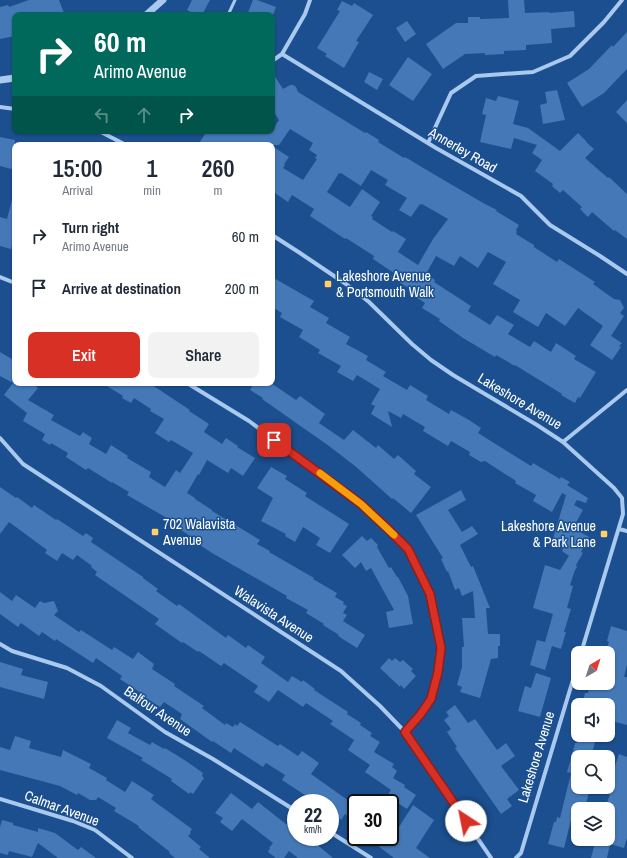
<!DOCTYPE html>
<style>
body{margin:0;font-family:"Archivo Narrow",sans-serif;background:#f2f2f3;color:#1f2937;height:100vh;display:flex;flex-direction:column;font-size:15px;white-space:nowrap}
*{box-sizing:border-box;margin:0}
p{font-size:13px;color:#747a83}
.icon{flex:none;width:22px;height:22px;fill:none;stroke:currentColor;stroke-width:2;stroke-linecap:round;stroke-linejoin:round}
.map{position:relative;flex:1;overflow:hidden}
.panel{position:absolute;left:12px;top:142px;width:263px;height:244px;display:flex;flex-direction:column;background:#fff;border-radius:8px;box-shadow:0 1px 3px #0004}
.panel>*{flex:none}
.top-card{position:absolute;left:12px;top:12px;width:263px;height:122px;border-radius:8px;box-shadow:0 1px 3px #0004;background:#00695c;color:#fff;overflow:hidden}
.needle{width:26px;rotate:39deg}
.buttons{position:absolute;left:571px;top:646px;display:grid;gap:8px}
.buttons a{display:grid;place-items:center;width:44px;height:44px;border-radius:8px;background:#fff;box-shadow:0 1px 3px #0004;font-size:20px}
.speed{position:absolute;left:287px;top:794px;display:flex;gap:8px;font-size:20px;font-weight:700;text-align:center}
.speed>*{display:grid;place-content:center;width:52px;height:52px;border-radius:50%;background:#fff;box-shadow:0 1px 3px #0004;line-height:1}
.speed small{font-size:10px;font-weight:400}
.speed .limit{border:2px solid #111;border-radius:6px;background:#fff;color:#111}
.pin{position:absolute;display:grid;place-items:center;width:34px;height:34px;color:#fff;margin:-17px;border-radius:8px;box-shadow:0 2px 6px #0006}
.me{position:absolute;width:44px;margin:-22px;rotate:326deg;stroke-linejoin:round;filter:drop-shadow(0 0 3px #0008)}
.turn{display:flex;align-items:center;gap:14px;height:84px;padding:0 16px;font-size:18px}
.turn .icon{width:52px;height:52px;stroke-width:2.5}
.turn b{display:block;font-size:28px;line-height:34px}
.lanes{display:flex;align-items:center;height:38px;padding:0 16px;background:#0003;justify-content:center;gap:20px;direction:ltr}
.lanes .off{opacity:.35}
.eta{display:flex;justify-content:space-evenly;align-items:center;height:68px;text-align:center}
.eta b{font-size:24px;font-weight:600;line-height:28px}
.button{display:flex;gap:8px;margin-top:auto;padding:8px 16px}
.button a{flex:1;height:46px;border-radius:8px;background:#d93025;color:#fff;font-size:16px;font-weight:600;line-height:46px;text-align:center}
.button a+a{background:#f2f2f3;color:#1f2937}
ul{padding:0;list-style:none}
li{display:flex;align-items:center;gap:12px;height:52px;padding:0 16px}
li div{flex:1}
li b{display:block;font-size:15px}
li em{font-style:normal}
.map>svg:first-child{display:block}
.building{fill:#4478b7;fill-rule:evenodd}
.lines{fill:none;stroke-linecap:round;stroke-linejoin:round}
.service{stroke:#a9c9ee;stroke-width:3}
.minor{stroke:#a9c9ee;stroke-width:4}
.tertiary{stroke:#a9c9ee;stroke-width:7}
.route-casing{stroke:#8d1f18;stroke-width:10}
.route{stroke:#d93025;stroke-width:7}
.slow{stroke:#f59e0b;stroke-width:7}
.poi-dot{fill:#ffd166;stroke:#1b4f8f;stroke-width:1.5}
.labels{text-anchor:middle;stroke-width:3;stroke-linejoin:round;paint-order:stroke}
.street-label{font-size:14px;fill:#fff;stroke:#1b4f8f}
.poi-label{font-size:14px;fill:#fff;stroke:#1b4f8f;text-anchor:start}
</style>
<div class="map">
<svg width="627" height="858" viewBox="0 0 627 858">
<rect width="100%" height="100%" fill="#1b4f8f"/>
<!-- building -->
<path class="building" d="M29,0H59L64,13L58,15H15V19L12,21L15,36L0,39V7L8,5L9,7Z
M192,0H210L202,15H197L187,10Z
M253,0H257L276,7L273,15H247Z
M508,0H524L525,13L549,12V13L574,11L575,27L551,29L552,43L526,45V50L504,51V54L485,55V53L465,54L443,69L426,44L456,23H468V17H480V19L509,18Z
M342,1L352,6L354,3L373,15L356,41L359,42L344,68L325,56L327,54L317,48L340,11L337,10Z
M407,21L416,34L405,42L396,28Z
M627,32V69L604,93L582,107L567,83L589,69L612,45L613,47Z
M408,57L432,74L413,101L389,85Z
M272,72L283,89L290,85H293L296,87L298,92L365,133L366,132L379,140L378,142L404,158L405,157L447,182L485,204L497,210L496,211L519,225L516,230L517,231L516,234L534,245V247L557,262L559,259L595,282L593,284L614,299L620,300L624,308L620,313L624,316L611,336L622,343L619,346L621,347L612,360L590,345L603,326L578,308L565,326L546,313L538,327L513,312L520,300L493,284L506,262L488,252L478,268L460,256L454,266L436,256L426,274L435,280L434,282L471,306L468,311L490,325L497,315L514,325L508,334L530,347L534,341L551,352L556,343L576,356L574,359L596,372L580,398L578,397L575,403L561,395L562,394L515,365V366L496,355L495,357L463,338L439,321L440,319L422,308L425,303L408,292L410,289L391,277L394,273L373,259L374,256L346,238L345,239L310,216L314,209L292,195L288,202L272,191V146L289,157L284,164L285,165L283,168L303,180L317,159L315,158L317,155L309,150L313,143L290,129L279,145H198L207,131H272L279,120L272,109ZM371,170L388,180L385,185L407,198L399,210L411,217L420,204L422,205V204L448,219L433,239L418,265L398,252L406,239L393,231L392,232L372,219L373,217L371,216L380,202L362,189L350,207L327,192L339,173L341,174V173L361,186Z
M369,72L383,79L377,90L364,82Z
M557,90L565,120L543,124L540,105L547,103L545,92Z
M498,96L519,101L513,124L528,128L560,151L578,133L587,142H586L594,149L585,158L608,178L609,177L627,194V239L615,230L614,231L592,212L588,217L580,209L582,207L563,190L560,193L552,186L553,184L535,171L542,160L532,153L537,145L514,138L511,149L480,142L486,115L482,114L486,98L496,101Z
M627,100V123L616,112Z
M0,137L15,140V170L0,166Z
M12,200H15V233L11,249L0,246V217L7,219Z
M272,277L314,301L310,307L329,318L326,323L350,337L346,344L368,356L366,360L386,372L383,376L407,390L410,385L428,396L426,400L449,414L451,410L469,420L481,428L478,433L531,466L533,463L560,479L561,477L570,482L567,485L588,498L586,503L577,500L574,505L583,510L573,528L589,537L581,552L583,553L576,565L577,567L575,570L570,585L573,586L567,608L571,609L564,632H566L561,649L552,646L545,670L530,665L537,640L545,642L553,614L533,608L545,565L560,570L569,556L562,551L563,549L552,542L566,495L562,493L552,512L533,501L536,495L515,483L516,481L485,461L481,462L469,455L470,452L451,441L448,446L423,431L425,427L403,414L401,418L388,411L392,427L371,414L375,406L371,404L380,389L357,375L353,381L337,372L341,366L318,353L320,350L299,337L303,330L280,317L282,313L272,307Z
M0,352L15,361V383H32L38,388L28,400L54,415L51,420L80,436L83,432L92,438L89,444L106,454L111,445L128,456L127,458L151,472L149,477L165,487L176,470L180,473L193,453L171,440L169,442L155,433L164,419L150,411L151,409L134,398L131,403L122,398L123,396L102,383H149L190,410L189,411L209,424L204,432L222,444L226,438L238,446L237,447L255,458L243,476L231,468L228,473L207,460L199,475L198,474L187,493L195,498V499L212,510V511L260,540L257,544L270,551L269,552L314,578L313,579L337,593L335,597L344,602L343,604L347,606L343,613L347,615L343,621L365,635L357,648L338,636L339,635L323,625L324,624L306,613L308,610L286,598L287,596L212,553L188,537L189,535L170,524L172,521L127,495L129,492L112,482V483L88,468L86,470L66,457L68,453L51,443L50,445L42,440L45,434L23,421L27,413L4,395L13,383L0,376Z
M254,383H271L296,400L300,396L325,414L319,423L344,440L353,430L376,448L378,445L394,459L398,455L416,471L414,474L431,487L411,513L393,498L392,499L355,466L329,446L262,399L263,398L250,390Z
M271,467L287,476L285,479L307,493L305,496L349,524L330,553L316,545L320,538L303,527L295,542L285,536L286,534L261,521L273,498L257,488Z
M0,487L16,498L17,497L32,508L34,505L56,520L57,519L83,536L86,533L93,538L91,542L143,577V578L158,589L156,591L177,606L179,604L226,638L228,635L246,648L248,645L265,657L261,663L288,682L292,676L302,682L303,680L315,689L314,690L348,712L347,714L361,723L360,725L372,733L370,736L380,742L374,752L394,764L392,767L397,771L393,778L405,785L404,787L416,795L407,809L387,796L391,790L365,772L370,765L348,750L354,740L330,724L333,721L306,703L303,707L278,690L269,702L254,692L258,686L224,663L221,666L199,651L198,652L183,642L182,643L155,624L159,619L95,575L97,572L91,567L92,566L77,555L73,560L62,553L57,561L45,553L47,550L9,522L0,534Z
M461,490L466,500L448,510L462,532L472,526L478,534L460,545L471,567L473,566L490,608H486L488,634H500V646H498V658L491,659L480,698L460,692L462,687L457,685L462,667V647H464L462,618H475L473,591L462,596L459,588L455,590L448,571L447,572L441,559L443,558L416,515Z
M362,536L367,541L371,538L378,545L377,547L389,568L391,567L397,577H398L408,596L413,624L389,628L386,612L394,610L371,568L366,571L361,562L355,568L342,555Z
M0,592L12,601L16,595L35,608L40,601L44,603L54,601L58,611L54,615L79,632L81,630L112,650L114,647L133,659L138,652L154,664L152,669L175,684L174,686L204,706L202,708L225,725L226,723L233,727L235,724L237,726L240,722L278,746L280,744L298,756L302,751L319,763L311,774L356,806V822L345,814L341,820L330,812V803H317L282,780L285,775L266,763L263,767L234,748L231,753L213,741L212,742L180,719L182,714L164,702L160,707L140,694L141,693L120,679L122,676L96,658L93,663L56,639L55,641L42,632L39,636L21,623L18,627L0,614Z
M611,626L627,631V665L624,677H627V725L608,720V705H582L585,693H588L591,683H608V653H605L609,642L607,641Z
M389,658L392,661L395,658L400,662L403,660L413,669L411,671L416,676L404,689L401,685L400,687L380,668Z
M0,662L23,669L21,675L48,682L44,699L0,687Z
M536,673L551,678L540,717L518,711L525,686L531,688Z
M455,705L468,723L475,719L497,750L506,743L515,756L501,766L519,790L507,799L512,806L501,814L455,748L457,747L447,732L451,729L444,720L449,716L446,712Z
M117,720L131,728L128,733L150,745L152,742L164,749L165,748L186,761L203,773L202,776L204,778L193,794L190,792L189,794L171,781L172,779L141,760L143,758L107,738Z
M579,735H597L591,757H578V787H590L585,809H578V813L573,812L564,848L548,844L554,822H556L557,817L560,818L571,773L567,772L575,744V743H577Z
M15,736L31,741L29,748L61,757L63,750L91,764L89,768L107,778L106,780L125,792L132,781L154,795L151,799L192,829L190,832L191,833L188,836L201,847L199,849L210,858H175L169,853L170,852L138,827L139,826L114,811L116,808L98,797L96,800H90L78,793L77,795L60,786L0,770V747L10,750Z
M619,754L627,757V838L624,848L610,844L607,858H591L596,839H608V807L606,806L610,794H608V787Z
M231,793L252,809L258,802L296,832V837H308L333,858H298L289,851L284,858H276L268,852L270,848H269L273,843L242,819L232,831L220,822L223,818L215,813Z
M413,805L434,820L416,848L430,858H394L366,837H390V825L397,830Z
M2,820L13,823V825L38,832V828L55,833L78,850L81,847L96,858H58L38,843L32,857L9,851L8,855L0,853V827Z"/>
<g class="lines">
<!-- service -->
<path class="service" d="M228,15L235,0"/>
<!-- minor -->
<path class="minor" d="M282,54L436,148L521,196L550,225L600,256L627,274
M272,61L282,54L305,14L310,0
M0,107L15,109
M99,131L126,145
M428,143L451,93L476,76L533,72L570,56L604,22L622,0
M272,235L300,253L346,284L369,302L412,344L431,360L453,375L537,425L563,442L614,488L622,498L623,514L581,653
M0,277L15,283
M187,383L249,421L361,504L408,549L430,594L441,649L438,673L431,699L420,715L405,732
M0,438L23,464L341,671L380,706L405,732L491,858
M563,442L627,390
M619,529L627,531
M0,644L12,651L67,668L101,686L165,732L213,759L296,811
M0,799L73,821L95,830L132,858
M330,832L371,858
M516,858L521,853L578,663"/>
<!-- tertiary -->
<path class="tertiary" d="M146,15L163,0
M0,80L15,78"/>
</g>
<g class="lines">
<defs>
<path id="route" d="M274,440L361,504L387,528L408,549L430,594L441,648L438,672L431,699L420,715L405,732L466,821"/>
</defs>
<!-- route casing -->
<use href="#route" class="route-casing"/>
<!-- route -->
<use href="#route" class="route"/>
<!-- slow -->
<path class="slow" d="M320,473L361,504L394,535"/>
</g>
<!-- markers -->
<g class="poi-dot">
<rect x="324" y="280" width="8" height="8" rx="2"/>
<rect x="151" y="528" width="8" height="8" rx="2"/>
<rect x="600" y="530" width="8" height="8" rx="2"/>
</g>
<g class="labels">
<!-- street labels -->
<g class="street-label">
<text transform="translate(463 150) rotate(30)" y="5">Annerley Road</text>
<text transform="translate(520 401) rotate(31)" y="5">Lakeshore Avenue</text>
<text transform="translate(274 614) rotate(33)" y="5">Walavista Avenue</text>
<text transform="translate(158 711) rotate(34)" y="5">Balfour Avenue</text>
<text transform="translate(536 757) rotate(-73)" y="5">Lakeshore Avenue</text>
<text transform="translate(62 808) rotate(20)" y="5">Calmar Avenue</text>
</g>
<!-- poi labels -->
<g class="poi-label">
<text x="336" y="281">Lakeshore Avenue<tspan x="336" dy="16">&amp; Portsmouth Walk</tspan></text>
<text x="163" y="529">702 Walavista<tspan x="163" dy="16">Avenue</tspan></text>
<text x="596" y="531" text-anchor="end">Lakeshore Avenue<tspan x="596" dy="16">&amp; Park Lane</tspan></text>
</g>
</g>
</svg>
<div class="buttons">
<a><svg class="needle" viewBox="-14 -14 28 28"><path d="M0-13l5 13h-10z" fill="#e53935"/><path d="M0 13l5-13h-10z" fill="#747a83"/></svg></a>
<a><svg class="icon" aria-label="sound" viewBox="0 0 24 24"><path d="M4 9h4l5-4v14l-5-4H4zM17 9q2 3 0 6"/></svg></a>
<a><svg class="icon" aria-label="search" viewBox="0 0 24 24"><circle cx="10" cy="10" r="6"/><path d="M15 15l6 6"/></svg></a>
<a><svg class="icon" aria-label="layers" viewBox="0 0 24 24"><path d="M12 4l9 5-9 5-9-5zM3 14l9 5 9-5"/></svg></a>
</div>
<div class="speed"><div>22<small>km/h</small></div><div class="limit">30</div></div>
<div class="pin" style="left:274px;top:440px;background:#d93025"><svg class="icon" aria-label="arrive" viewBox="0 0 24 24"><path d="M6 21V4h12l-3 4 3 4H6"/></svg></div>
<svg class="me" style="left:466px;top:821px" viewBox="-20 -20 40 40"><circle r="19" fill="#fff"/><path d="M0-13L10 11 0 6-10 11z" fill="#d93025"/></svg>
<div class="top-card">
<div class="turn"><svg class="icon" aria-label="right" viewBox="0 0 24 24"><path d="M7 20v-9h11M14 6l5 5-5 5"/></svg><div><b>60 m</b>Arimo Avenue</div></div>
<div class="lanes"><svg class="icon off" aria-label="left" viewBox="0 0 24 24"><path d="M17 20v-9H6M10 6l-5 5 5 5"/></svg><svg class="icon off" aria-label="ahead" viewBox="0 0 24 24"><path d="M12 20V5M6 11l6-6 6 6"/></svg><svg class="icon" aria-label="right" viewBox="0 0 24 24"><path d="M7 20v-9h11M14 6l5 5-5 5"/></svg></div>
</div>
<section class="panel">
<div class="eta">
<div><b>15:00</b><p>Arrival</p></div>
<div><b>1</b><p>min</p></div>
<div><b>260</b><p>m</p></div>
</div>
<ul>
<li><svg class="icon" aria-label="right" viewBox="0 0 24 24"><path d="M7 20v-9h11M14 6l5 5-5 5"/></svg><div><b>Turn right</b><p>Arimo Avenue</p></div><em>60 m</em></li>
<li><svg class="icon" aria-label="arrive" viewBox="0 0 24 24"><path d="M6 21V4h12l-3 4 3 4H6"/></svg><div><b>Arrive at destination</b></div><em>200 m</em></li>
</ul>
<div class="button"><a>Exit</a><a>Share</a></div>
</section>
</div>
